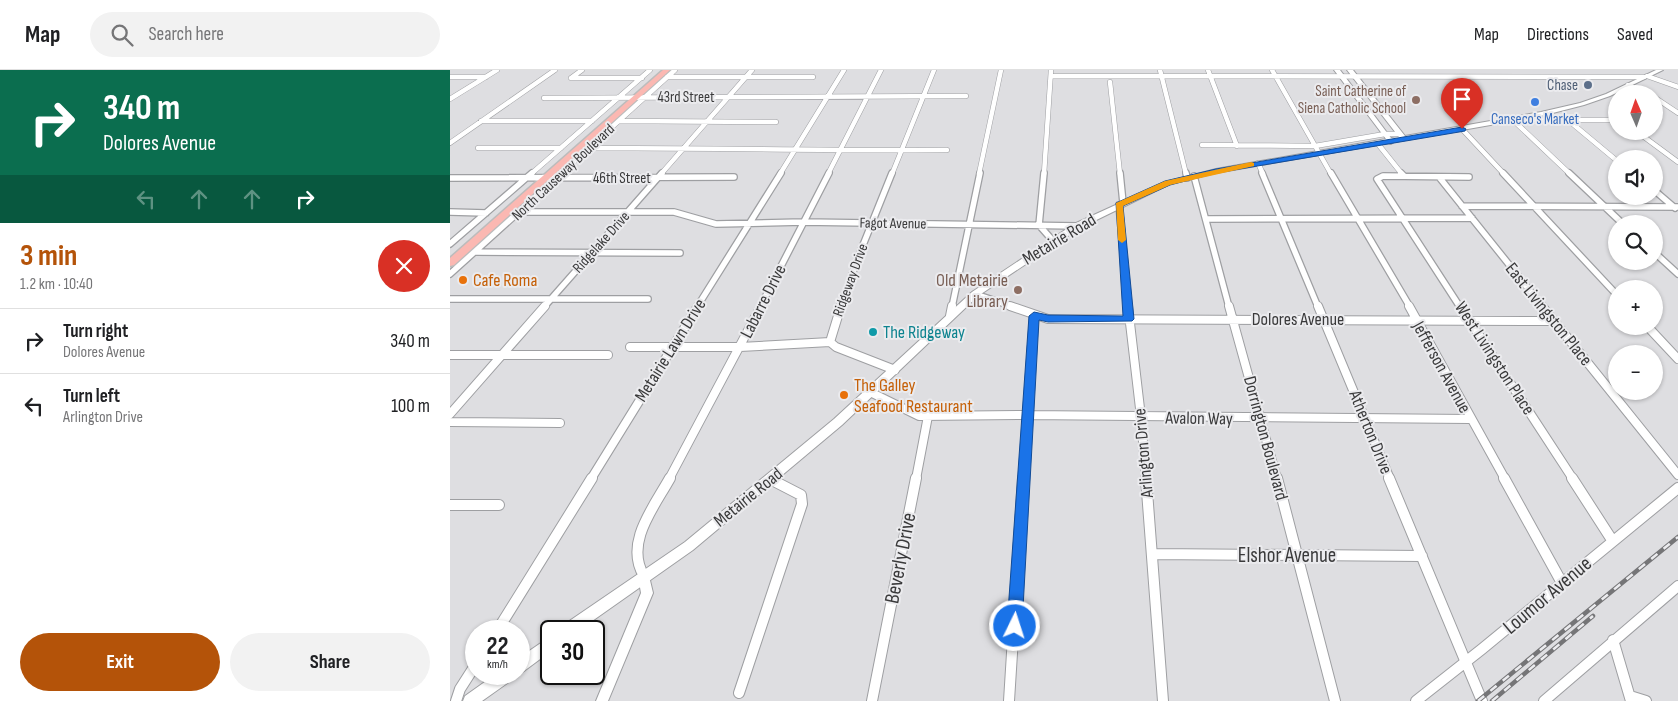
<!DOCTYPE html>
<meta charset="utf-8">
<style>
body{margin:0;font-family:"Sofia Sans Condensed",sans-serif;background:#f2f2f2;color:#202124;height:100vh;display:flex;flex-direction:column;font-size:19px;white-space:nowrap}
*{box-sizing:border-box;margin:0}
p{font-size:16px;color:#757577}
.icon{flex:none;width:28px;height:28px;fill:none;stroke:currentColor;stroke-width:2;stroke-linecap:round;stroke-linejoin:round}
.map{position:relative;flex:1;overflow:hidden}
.details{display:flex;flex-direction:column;background:#fff;width:450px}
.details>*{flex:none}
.hud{background:#0b6e4f;color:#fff;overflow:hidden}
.needle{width:32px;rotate:358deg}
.controls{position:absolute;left:1158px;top:15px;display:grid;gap:10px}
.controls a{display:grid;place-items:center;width:55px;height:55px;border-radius:50%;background:#fff;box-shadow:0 1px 4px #0004;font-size:25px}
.speed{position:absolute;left:15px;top:550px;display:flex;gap:10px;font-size:25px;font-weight:700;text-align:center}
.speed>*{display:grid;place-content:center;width:65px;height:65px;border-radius:50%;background:#fff;box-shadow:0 1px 4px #0004;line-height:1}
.speed small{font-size:12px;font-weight:400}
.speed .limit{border:2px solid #111;border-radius:8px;background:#fff;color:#111}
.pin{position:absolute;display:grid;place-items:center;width:42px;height:42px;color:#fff;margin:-51px -21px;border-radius:50% 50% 50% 0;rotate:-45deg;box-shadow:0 0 5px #0007}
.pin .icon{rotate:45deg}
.me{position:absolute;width:55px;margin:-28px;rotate:4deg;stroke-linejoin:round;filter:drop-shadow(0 0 4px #0008)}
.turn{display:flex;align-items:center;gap:18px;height:105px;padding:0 20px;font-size:22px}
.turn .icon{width:65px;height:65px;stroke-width:2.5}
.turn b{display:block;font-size:35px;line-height:42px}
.lanes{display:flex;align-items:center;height:48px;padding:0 20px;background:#0003;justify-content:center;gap:25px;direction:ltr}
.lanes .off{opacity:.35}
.round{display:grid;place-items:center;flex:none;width:52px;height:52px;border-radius:26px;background:#f2f2f2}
.headline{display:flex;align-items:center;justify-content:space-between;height:85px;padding:0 20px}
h1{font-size:30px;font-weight:700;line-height:38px;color:#b45309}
.button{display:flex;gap:10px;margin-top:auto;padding:10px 20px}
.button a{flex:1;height:58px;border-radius:30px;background:#b45309;color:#fff;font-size:20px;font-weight:700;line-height:58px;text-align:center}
.button a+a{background:#f2f2f2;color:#202124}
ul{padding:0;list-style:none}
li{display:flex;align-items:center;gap:15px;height:65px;padding:0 20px;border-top:1px solid #e0e0e0}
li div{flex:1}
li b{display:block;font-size:19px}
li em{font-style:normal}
header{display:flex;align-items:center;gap:30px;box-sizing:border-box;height:70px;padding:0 25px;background:#fff;border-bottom:1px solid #e0e0e0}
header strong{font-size:24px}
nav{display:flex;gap:28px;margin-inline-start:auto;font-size:18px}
.search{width:350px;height:45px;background:#f2f2f2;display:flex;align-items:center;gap:12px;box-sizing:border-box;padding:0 18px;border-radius:28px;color:#757577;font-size:19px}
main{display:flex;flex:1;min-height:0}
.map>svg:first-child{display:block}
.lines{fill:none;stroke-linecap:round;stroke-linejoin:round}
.minor-far3-casing{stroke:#9e9fa2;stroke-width:5.5}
.minor-far2-casing{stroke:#9e9fa2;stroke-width:8}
.minor-far1-casing{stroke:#9e9fa2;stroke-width:10}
.minor-casing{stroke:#9e9fa2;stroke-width:12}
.tertiary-casing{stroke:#9e9fa2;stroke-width:2}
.secondary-casing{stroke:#9e9fa2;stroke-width:2}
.trunk-casing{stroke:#bcbcbc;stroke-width:3}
.minor-far3{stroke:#fff;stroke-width:4.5}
.minor-far2{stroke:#fff;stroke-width:5.5}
.minor-far1{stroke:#fff;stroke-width:8}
.minor{stroke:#fff;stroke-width:10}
.tertiary{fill:#fff;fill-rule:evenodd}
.secondary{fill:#fff;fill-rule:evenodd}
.trunk{fill:#fbb8b2;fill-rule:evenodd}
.rail-casing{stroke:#757577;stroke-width:4.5}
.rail{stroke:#ebebee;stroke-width:2.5;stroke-dasharray:8;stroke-linecap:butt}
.route{fill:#1a73e8;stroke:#114b97}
.slow{fill:#f59e0b}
.service-dot{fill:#5c6f8a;stroke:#ebebee;stroke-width:2}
.education-dot{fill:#8d6e63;stroke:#ebebee;stroke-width:2}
.shop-dot{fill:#3f7fe0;stroke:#ebebee;stroke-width:2}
.food-dot{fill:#e8710a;stroke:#ebebee;stroke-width:2}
.culture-dot{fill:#0f9aa8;stroke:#ebebee;stroke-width:2}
.labels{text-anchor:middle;stroke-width:4;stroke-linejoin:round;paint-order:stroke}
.far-service-label{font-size:15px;fill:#4e5e75;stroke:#ebebee;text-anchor:end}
.far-education-label{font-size:15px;fill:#785e54;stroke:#ebebee;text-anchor:end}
.far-street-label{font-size:15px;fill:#3a3a3b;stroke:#ebebee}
.far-shop-label{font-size:15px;fill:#366cbe;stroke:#ebebee}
.street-label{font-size:18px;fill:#3a3a3b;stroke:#ebebee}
.food-label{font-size:18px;fill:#c56008;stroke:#ebebee;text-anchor:start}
.education-label{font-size:18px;fill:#785e54;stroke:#ebebee;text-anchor:end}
.culture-label{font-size:18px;fill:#0d838f;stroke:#ebebee;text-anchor:start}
.near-street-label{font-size:21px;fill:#3a3a3b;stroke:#ebebee}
</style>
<header>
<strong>Map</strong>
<div class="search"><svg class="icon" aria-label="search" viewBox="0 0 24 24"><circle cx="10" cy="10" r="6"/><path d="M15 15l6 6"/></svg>Search here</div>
<nav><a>Map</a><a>Directions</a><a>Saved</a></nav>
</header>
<main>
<section class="details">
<div class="hud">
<div class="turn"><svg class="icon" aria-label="right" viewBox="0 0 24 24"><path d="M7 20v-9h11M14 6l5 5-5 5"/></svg><div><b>340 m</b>Dolores Avenue</div></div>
<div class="lanes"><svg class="icon off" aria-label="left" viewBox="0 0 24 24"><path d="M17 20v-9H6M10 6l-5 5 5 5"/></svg><svg class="icon off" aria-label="ahead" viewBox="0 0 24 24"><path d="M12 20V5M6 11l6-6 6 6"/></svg><svg class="icon off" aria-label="ahead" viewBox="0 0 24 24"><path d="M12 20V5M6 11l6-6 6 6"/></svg><svg class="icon" aria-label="right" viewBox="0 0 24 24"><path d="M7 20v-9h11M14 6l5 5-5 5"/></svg></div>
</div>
<div class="headline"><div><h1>3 min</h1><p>1.2 km · 10:40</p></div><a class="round" style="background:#d93025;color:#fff"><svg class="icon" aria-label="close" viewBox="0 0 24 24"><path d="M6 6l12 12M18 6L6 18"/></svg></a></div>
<ul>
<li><svg class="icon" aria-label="right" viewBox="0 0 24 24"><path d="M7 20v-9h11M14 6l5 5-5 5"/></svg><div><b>Turn right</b><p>Dolores Avenue</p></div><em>340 m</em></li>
<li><svg class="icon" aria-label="left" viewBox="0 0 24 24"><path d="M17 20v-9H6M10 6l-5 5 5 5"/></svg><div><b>Turn left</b><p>Arlington Drive</p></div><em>100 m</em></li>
</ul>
<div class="button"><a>Exit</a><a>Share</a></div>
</section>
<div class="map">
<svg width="1228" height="631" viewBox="0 0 1228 631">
<rect width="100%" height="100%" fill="#dedee1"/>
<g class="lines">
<defs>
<path id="minor-far3" d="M710,0L736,104
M758,0L787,76
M822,0L881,104
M601,6L1194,7
M1197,6L1228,17
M0,7H36
M217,7H363
M1005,7L1029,28
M121,8H192
M121,8L132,0
M660,12L670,104
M1178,15L1199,24
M1204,27L1228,43
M94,28L516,26
M0,29L47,0
M1063,50L1120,104
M1063,50H1166
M1118,50L1166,90
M31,51H142
M169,51L326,52
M1012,59L1054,104
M1186,61L1228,92
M0,73L105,0
M928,74L952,104
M752,75L865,76L935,64H950
M28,78H111
M139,78C259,78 377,81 497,80
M808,93L813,104
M81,104L200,0
M110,104L225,0
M211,104L302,0
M330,104L394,0
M378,104L431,0
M442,104L484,0
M529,104L551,0
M594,104L601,0"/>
<path id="minor-far2" d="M594,103L589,155L603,171
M670,103L673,133
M736,103L737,108
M812,103L868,237
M881,103L960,237
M951,103L954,106
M1053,103L1166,224
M1119,103L1173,154
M744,106L779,237
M989,107L1093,237
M0,108L284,107
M1204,120L1225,138
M669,135L678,237
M1012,136L1228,137
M0,142L36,143
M70,142H224L266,154L353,152L627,156
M757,149L1022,148
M0,174L82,103
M26,182L230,183
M1204,182L1228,204
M0,204L112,103
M525,224L564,237
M0,229H198
M94,237L212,103
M247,237L331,103
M310,237L379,103
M391,237L409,185L442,103
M502,237L530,103
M1010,237L927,109L933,106L1019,107"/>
<path id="minor-far1" d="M391,236L380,272L386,277L445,300
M560,236L598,249L1104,251
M678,236L691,347L696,409
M779,236L827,409
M868,236L940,409
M959,236L1055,409
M1010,236L1123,409
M1092,236L1228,405
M500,246L502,236
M1197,256L1228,289
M180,277H290L380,272
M0,285H158
M420,322L469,346L577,345L1020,349
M0,344L95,236
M0,352L110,353
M141,409L248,236
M219,409L311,236
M466,409L478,346
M573,409L584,245"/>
<path id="minor" d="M696,408L713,631
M827,408L885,631
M939,408L1032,631
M1054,408L1112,513
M1122,408L1162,470
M0,435H49
M702,484L972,486
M194,506C174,473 204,437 220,408
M47,561L142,408
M1163,570L1181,631
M289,623L352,434L351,425L320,409
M1180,626L1196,631
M6,631L10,619L26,594
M422,631L466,408
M559,631L573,408
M966,631L1032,579L1228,418
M1094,631L1228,516"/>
<path id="tertiary" d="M194,501L198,502L203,523L158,631H146L191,523L188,506L190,502Z"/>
<path id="secondary" d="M884,0H890L941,68L949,67L897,0H903L955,66L1091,42L1130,33L1156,24L1206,0H1213L1160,26L1134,35L1091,46L944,72L941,74L938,73L766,103L720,114L630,158L528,226L392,355L324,412L243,480L128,561H110L112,556L235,472L384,349L522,222L624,154L716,112L766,99L936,69Z
M101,566V581L74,601L69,603V588Z
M46,604H65L63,609L32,631H13L15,626Z"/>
<path id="trunk" d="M213,0H220L4,195L0,196V188Z"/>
</defs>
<!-- minor-far3 casing -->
<use href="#minor-far3" class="minor-far3-casing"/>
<!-- minor-far2 casing -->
<use href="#minor-far2" class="minor-far2-casing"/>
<!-- minor-far1 casing -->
<use href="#minor-far1" class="minor-far1-casing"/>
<!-- minor casing -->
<use href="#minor" class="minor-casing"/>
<!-- tertiary casing -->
<use href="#tertiary" class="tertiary-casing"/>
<!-- secondary casing -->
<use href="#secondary" class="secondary-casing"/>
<!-- trunk casing -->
<use href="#trunk" class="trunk-casing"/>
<!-- minor-far3 -->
<use href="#minor-far3" class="minor-far3"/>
<!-- minor-far2 -->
<use href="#minor-far2" class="minor-far2"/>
<!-- minor-far1 -->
<use href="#minor-far1" class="minor-far1"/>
<!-- minor -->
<use href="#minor" class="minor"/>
<!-- tertiary -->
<use href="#tertiary" class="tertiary"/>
<!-- secondary -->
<use href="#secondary" class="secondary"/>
<!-- trunk -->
<use href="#trunk" class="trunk"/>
<defs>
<path id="rail" d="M1028,631L1228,467
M1042,631L1143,546"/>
</defs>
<!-- rail casing -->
<use href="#rail" class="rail-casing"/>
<!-- rail -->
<use href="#rail" class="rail"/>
</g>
<!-- route -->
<path class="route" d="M1012,57L1016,59L1015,61L766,103L720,115L673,136L684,249L682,251L598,252L589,250L572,556L570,561L565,563L559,561L557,556L579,246L584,242L598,245L673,246L666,133L715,111L766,99Z"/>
<!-- slow -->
<path class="slow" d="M801,92L804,93V96L720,115L673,136L676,170L672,173L668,170L666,133L715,111Z"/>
<!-- markers -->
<circle class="service-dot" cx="1138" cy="15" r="5"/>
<g class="education-dot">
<circle cx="966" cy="30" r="5"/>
<circle cx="568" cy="220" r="5"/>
</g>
<circle class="shop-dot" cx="1085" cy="32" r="5"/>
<g class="food-dot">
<circle cx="13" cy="210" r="5"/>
<circle cx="394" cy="325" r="5"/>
</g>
<circle class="culture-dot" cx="423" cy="262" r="5"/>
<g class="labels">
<!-- far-service labels -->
<g class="far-service-label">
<text x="1128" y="20">Chase</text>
</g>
<!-- far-education labels -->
<g class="far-education-label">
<text x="956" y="26">Saint Catherine of<tspan x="956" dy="17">Siena Catholic School</tspan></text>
</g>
<!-- far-street labels -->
<g class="far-street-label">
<text x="236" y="32">43rd Street</text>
<text transform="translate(113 102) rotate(-43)" y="5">North Causeway Boulevard</text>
<text x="172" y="113">46th Street</text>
<text transform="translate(443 153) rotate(1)" y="5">Fagot Avenue</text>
<text transform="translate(151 172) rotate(-48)" y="5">Ridgelake Drive</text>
<text transform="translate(400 210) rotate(-70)" y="5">Ridgeway Drive</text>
</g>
<!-- far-shop labels -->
<g class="far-shop-label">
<text x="1085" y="54">Canseco's Market</text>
</g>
<!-- street labels -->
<g class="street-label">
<text transform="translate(609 169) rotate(-31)" y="6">Metairie Road</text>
<text transform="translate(313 231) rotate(-63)" y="6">Labarre Drive</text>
<text transform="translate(1099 244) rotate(51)" y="6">East Livingston Place</text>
<text x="848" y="255">Dolores Avenue</text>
<text transform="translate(220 280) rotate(-58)" y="6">Metairie Lawn Drive</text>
<text transform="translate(1045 288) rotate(57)" y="6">West Livingston Place</text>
<text transform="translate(992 297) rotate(61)" y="6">Jefferson Avenue</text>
<text transform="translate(749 348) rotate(1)" y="6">Avalon Way</text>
<text transform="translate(921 362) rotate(68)" y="6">Atherton Drive</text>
<text transform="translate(816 368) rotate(75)" y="6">Dorrington Boulevard</text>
<text transform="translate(693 383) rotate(-95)" y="6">Arlington Drive</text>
<text transform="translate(298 427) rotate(-39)" y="6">Metairie Road</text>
</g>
<!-- food labels -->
<g class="food-label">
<text x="23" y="216">Cafe Roma</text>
<text x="404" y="321">The Galley<tspan x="404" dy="21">Seafood Restaurant</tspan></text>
</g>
<!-- education labels -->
<g class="education-label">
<text x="558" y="216">Old Metairie<tspan x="558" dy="21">Library</tspan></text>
</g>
<!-- culture labels -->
<g class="culture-label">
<text x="433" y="268">The Ridgeway</text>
</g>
<!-- near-street labels -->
<g class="near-street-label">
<text x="837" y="492">Elshor Avenue</text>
<text transform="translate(450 488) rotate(-79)" y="7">Beverly Drive</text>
<text transform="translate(1097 525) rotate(-40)" y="7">Loumor Avenue</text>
</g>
</g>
</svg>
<div class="controls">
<a><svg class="needle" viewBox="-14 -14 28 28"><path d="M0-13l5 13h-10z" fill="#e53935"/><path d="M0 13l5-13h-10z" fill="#757577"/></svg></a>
<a><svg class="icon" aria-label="sound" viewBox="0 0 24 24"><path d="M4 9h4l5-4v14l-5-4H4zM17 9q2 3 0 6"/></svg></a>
<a><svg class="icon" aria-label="search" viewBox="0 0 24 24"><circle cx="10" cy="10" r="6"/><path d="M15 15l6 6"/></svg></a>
<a>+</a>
<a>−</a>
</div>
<div class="speed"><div>22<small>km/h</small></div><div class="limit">30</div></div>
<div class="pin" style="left:1012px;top:59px;background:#d93025"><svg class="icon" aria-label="arrive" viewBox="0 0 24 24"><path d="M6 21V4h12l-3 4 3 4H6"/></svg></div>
<svg class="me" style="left:565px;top:556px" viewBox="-20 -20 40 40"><circle r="17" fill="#1a73e8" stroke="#fff" stroke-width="3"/><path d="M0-11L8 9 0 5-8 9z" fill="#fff"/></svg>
</div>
</main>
